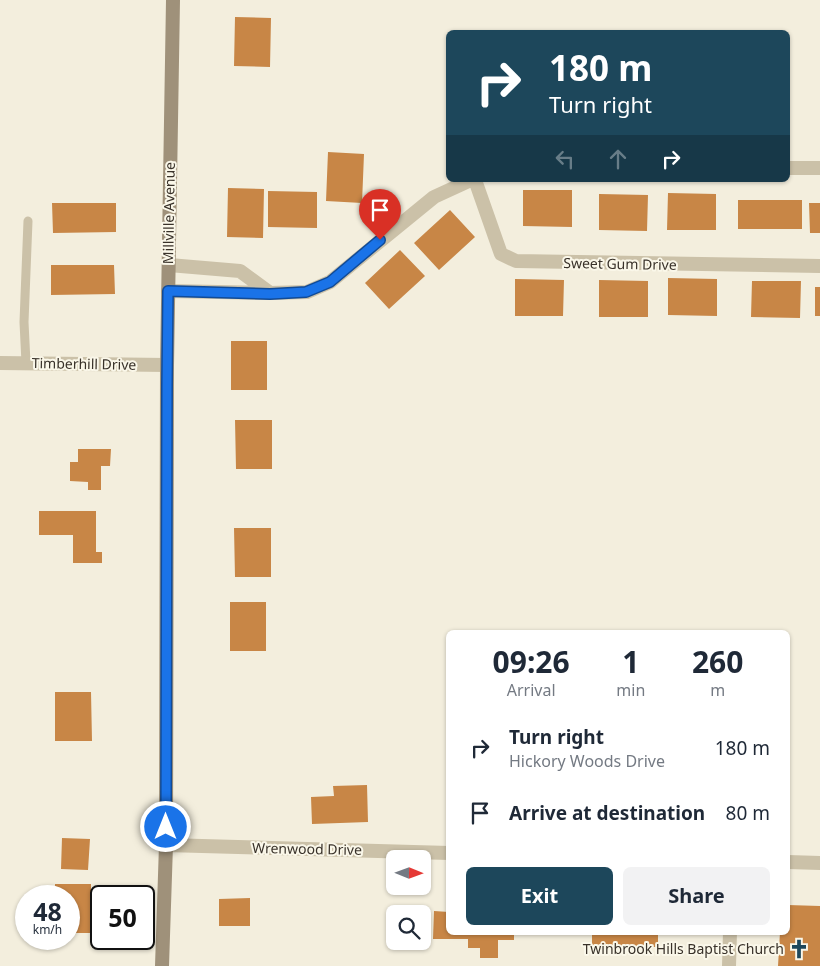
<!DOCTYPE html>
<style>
body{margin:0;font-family:"Noto Sans",sans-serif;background:#f2f2f3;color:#1f2937;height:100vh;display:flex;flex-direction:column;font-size:19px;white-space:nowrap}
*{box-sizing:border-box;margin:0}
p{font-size:16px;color:#747a83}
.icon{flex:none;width:28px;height:28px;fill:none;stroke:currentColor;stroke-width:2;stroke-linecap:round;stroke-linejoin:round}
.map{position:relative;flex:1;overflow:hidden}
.sheet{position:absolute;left:446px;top:630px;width:344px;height:305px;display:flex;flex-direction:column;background:#fff;border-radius:8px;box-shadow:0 1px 4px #0004}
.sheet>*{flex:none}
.hud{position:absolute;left:446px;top:30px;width:344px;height:152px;border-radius:8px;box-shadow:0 1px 4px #0004;background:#1d475b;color:#fff;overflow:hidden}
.needle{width:32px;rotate:91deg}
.buttons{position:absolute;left:386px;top:850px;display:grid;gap:10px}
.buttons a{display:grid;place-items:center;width:45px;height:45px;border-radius:8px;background:#fff;box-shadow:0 1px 4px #0004;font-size:25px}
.speed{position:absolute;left:15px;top:885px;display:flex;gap:10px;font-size:25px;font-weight:700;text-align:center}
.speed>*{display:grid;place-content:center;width:65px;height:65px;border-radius:50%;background:#fff;box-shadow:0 1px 4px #0004;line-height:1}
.speed small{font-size:12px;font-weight:400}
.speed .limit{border:2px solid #111;border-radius:8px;background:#fff;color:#111}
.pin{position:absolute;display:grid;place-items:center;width:42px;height:42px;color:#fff;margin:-51px -21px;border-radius:50% 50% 50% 0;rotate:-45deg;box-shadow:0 0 5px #0007}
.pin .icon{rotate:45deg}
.me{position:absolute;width:55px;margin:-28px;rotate:0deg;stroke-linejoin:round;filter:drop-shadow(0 0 4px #0008)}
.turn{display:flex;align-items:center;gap:18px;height:105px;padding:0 20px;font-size:22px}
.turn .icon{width:65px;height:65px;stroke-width:2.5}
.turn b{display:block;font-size:35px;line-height:42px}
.lanes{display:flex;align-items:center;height:48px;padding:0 20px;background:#0003;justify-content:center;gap:25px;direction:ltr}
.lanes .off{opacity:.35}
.eta{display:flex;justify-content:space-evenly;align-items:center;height:85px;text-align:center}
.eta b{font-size:30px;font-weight:700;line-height:35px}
.action{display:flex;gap:10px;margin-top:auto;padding:10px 20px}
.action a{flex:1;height:58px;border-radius:8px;background:#1d475b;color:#fff;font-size:20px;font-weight:700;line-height:58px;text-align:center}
.action a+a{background:#f2f2f3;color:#1f2937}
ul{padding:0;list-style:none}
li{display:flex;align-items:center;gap:15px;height:65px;padding:0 20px}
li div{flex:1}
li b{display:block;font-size:19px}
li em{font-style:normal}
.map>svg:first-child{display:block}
.building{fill:#c88646}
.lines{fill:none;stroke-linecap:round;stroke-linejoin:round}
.service{stroke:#cbc1a8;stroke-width:9}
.minor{stroke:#cbc1a8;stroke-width:14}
.secondary{stroke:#9f917a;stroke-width:14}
.route-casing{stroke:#114b97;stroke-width:12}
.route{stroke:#1a73e8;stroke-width:9}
.labels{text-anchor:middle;stroke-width:4;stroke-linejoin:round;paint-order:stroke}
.street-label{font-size:14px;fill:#383129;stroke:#faf7e9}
.poi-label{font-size:14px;fill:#383129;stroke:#faf7e9;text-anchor:end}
</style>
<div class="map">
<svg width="820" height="966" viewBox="0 0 820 966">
<rect width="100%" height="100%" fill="#f3eedd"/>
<!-- building -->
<path class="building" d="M235,17L271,18L270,67L234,66Z
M328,152L364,154L362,203L326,201Z
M228,188L264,189L263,238L227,237Z
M523,190H572V227L523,226Z
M268,191L317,192V228L268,227Z
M668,193L716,194V230H667Z
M599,194L648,195L647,231L599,230Z
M738,200H802V229H738Z
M52,203H116V232L53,233Z
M809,203H820V233H810Z
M450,210L475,237L439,270L414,243Z
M400,250L425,276L389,309L365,283Z
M51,265H114L115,294L51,295Z
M668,278L717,279V316L668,315Z
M515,279L564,280L563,316H515Z
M599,280L648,281V317H599Z
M752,281H801L800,318L751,317Z
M815,287H820V316H815Z
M231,341H267V390H231Z
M235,420H272V469H236Z
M78,449H111L110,466H101V490H88V482L70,481V462H78Z
M39,511H96V552H102V563H73V535H39Z
M234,528H271V577H235Z
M230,602H266V651H230Z
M55,692H91L92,741H55Z
M367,785L368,822L312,824L311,797L334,796L333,786Z
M62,838L90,839L88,870L61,869Z
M55,884H91V933H69V896H55Z
M250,898V926H219V899Z
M788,905L820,906V966H778L780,932H788Z
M434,911L449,912V932H514V940H498V958H480V948H468V939H433Z
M592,932H658V947H592Z"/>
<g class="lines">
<!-- service -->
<path class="service" d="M26,363L24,322L28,221"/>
<!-- minor -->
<path class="minor" d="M788,168H820
M475,180L501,254L516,261L820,266
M169,265L240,271L270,293
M168,291L270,293L307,292L330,282L434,197L471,180
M0,363L167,365
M166,845L449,853
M788,862L820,863
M729,966L730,932"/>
<!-- secondary -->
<path class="secondary" d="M162,966L166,845L167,365L173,0"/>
</g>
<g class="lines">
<defs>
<path id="route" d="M166,827L167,385L168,291L270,294L306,292L330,282L380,240"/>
</defs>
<!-- route casing -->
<use href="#route" class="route-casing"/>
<!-- route -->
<use href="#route" class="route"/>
</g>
<!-- icons -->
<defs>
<symbol id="church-bare" viewBox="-9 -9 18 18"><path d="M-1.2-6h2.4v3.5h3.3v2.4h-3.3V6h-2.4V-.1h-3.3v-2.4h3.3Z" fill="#1d475b" stroke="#faf7e9" stroke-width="2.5" paint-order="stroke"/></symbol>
</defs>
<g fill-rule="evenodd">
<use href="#church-bare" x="785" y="935" width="28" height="28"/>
</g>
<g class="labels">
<!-- street labels -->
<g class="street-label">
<text transform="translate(169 213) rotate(-89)" y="5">Millville Avenue</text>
<text transform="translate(620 264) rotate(1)" y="5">Sweet Gum Drive</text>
<text transform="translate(84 364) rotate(1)" y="5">Timberhill Drive</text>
<text transform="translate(307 849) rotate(1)" y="5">Wrenwood Drive</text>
</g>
<!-- poi labels -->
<g class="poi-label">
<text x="784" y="954">Twinbrook Hills Baptist Church</text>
</g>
</g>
</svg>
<div class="buttons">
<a><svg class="needle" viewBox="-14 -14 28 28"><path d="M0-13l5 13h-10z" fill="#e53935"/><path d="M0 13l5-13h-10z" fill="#747a83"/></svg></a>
<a><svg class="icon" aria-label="search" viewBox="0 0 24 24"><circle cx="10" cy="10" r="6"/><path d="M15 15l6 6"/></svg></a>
</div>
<div class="speed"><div>48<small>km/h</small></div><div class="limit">50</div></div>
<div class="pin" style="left:380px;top:240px;background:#d93025"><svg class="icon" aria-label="arrive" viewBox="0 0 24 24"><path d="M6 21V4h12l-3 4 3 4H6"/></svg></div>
<svg class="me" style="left:166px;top:827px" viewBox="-20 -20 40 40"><circle r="17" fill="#1a73e8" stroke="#fff" stroke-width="3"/><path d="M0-11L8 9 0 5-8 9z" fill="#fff"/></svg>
<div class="hud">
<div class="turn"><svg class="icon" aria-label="right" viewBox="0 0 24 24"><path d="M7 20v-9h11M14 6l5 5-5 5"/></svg><div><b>180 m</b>Turn right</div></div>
<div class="lanes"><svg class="icon off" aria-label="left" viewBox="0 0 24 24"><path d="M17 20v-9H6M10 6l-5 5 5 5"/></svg><svg class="icon off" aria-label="ahead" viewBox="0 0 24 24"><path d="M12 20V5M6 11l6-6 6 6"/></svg><svg class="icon" aria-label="right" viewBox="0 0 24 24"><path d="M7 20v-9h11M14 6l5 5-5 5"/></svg></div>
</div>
<section class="sheet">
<div class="eta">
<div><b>09:26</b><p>Arrival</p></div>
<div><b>1</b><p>min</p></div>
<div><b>260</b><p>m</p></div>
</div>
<ul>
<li><svg class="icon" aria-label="right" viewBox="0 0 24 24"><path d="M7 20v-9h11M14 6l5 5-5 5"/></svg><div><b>Turn right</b><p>Hickory Woods Drive</p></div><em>180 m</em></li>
<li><svg class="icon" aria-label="arrive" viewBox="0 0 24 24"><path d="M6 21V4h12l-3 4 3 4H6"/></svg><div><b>Arrive at destination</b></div><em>80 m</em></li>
</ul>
<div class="action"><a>Exit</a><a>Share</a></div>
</section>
</div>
